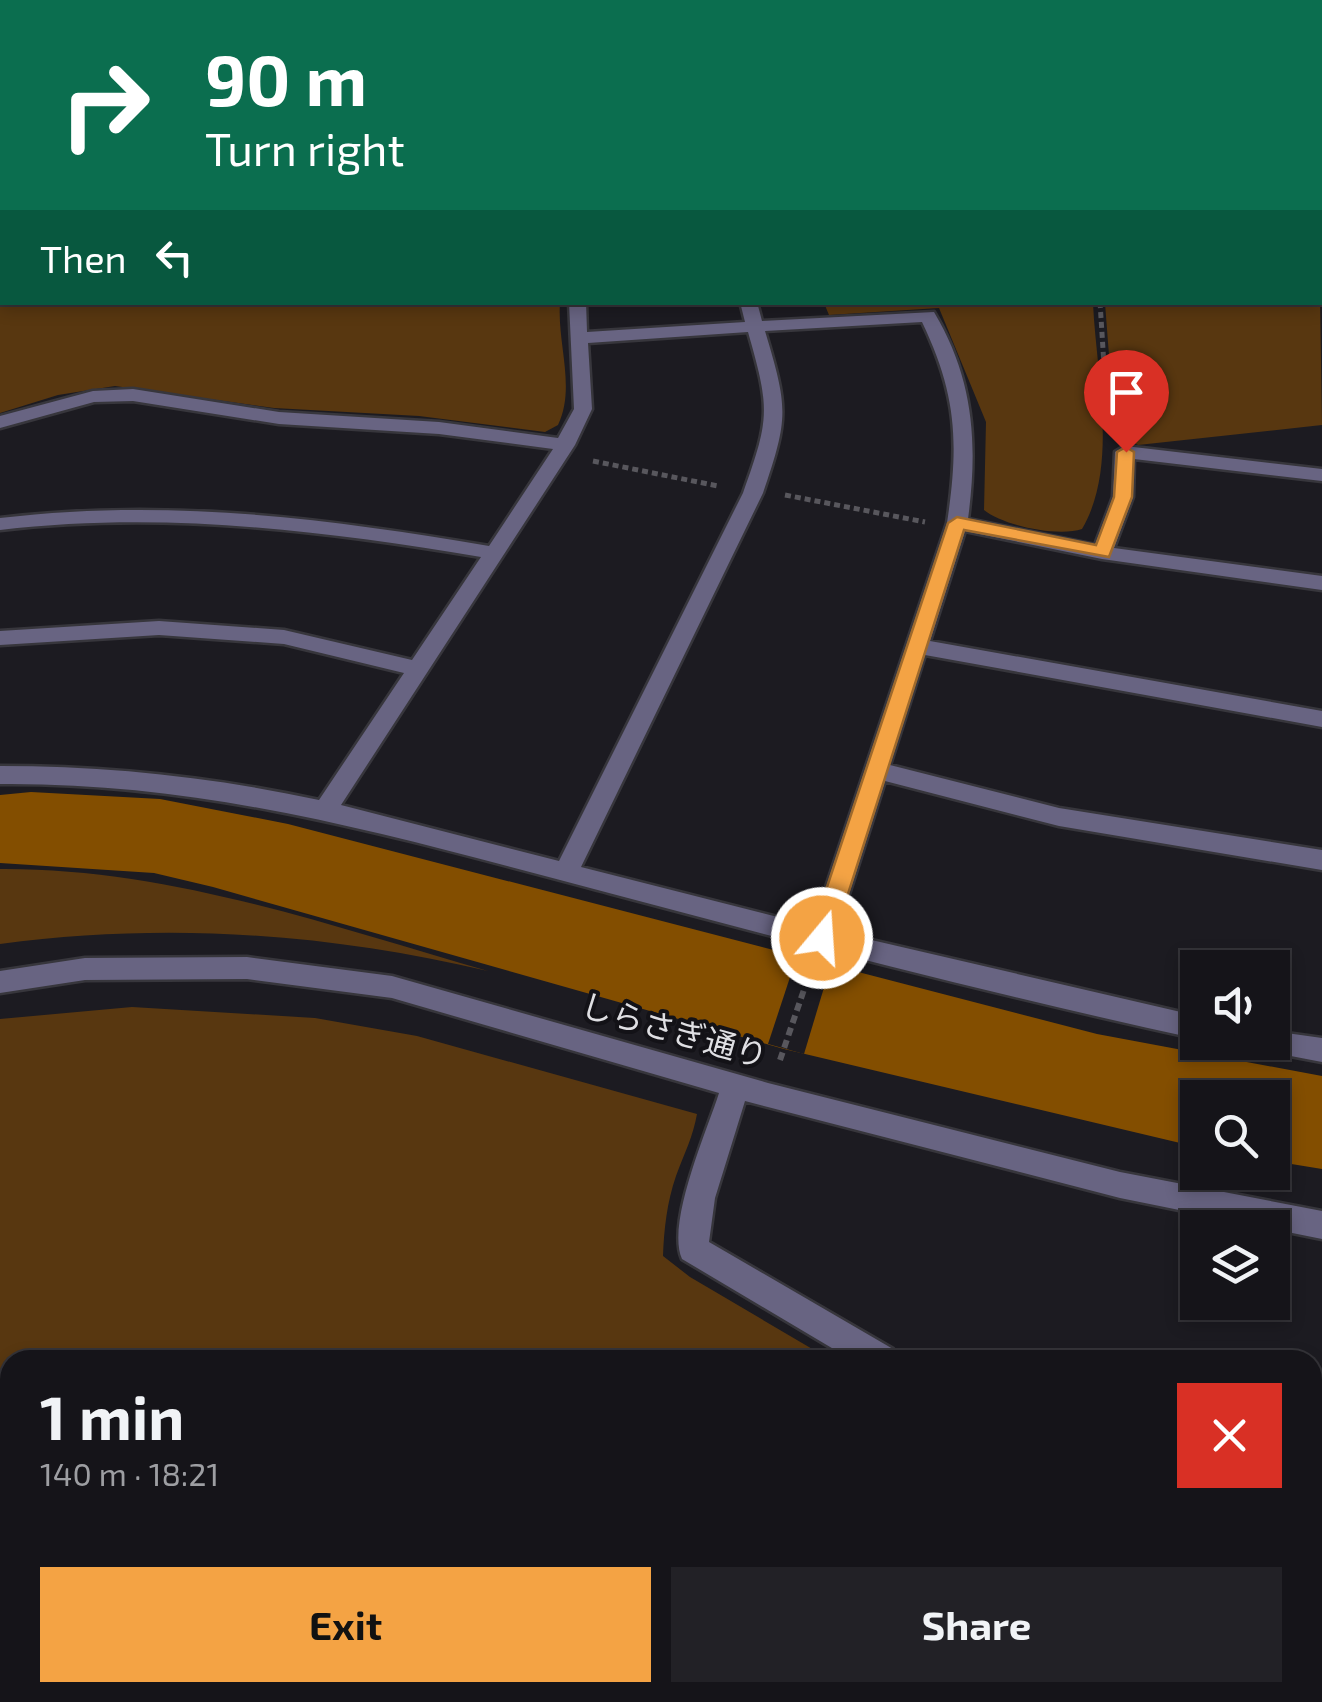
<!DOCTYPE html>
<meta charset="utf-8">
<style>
body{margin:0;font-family:"Exo 2","Noto Sans JP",sans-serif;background:#222126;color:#f1f3f6;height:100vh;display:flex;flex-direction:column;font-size:38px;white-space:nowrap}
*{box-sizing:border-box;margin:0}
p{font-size:32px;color:#9d9ea2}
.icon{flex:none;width:55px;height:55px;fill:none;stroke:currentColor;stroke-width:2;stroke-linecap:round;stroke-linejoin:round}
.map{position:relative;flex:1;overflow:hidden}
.details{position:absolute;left:0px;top:1350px;width:1322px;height:352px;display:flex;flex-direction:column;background:#151419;border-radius:30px 30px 0 0;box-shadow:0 5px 15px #0003,0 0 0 2px #343338}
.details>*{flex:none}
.hud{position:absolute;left:0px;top:0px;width:1322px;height:305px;box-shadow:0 5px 15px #0003,0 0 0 2px #343338;background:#0b6e4f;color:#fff;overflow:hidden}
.controls{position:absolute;left:1180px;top:950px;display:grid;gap:20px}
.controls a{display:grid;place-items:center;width:110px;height:110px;border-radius:0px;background:#151419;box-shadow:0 5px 15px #0003,0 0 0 2px #343338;font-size:50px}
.pin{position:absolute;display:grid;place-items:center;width:85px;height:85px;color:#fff;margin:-102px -42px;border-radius:50% 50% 50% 0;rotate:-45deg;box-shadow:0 0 10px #0007}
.pin .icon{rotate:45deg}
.me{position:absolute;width:110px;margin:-55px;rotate:18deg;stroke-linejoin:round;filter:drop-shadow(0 0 8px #0008)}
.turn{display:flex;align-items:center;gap:35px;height:210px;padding:0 40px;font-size:45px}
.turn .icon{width:130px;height:130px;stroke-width:2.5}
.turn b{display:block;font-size:70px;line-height:85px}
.then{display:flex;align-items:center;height:95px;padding:0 40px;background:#0003;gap:20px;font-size:38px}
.round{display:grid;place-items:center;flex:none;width:105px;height:105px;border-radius:0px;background:#222126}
.overview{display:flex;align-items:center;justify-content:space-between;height:170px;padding:0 40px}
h1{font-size:60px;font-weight:700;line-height:75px}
.action{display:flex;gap:20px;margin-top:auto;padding:20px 40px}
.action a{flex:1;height:115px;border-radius:0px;background:#f4a344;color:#111;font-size:40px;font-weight:700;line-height:115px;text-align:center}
.action a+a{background:#222126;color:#f1f3f6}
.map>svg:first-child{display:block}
.green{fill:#583710}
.water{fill:#834e00}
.pier{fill:#1c1b21}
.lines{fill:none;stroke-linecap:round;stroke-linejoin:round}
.minor-casing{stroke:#37363c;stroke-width:5}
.path-far1{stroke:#58575d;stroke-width:5;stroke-dasharray:6 4;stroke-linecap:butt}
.path{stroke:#58575d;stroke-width:6;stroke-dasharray:8 5;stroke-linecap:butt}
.minor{fill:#686482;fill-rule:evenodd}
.route{fill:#f4a344;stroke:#9f6a2c;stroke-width:2.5}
.labels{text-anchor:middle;stroke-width:8;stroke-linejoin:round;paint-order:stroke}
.street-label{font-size:32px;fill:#dfdfe3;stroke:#131217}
</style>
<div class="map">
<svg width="1322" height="1702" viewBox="0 0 1322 1702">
<rect width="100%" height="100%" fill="#1c1b21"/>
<!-- green -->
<path class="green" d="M0,66L2,302L560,303C557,344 576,387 558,425L545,432L419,416L274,408L115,386L58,395L0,413Z
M1320,298L1322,425L1138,445L1115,434L1105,303L1320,302Z
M824,303H1093C1096,373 1119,466 1082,529C1058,537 1004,526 984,510L986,422L939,308L829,315Z
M0,869C169,868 327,925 488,971C326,933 165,922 0,944Z
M132,1007L315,1018L417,1036L697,1114C693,1137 684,1154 676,1176C667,1202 664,1229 663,1256L690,1277L831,1360H10V1692H1312V1429L1322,1430V1702H0V1019Z"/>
<!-- water -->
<path class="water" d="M31,792L160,799L288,824L1097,1034L1322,1076V1169L1273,1161L1272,1098H1198L1197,1147L784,1049L213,887L154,873L0,863V795Z"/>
<!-- pier -->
<path class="pier" d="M798,953L832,961L804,1054L768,1044Z"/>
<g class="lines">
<defs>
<path id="minor" d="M756,0H772L773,2H757Z
M1320,241L1322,242V252L1320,251Z
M569,302H586L587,332L745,322L740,302H757L762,321L934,312C974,379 978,444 968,519L1095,545L1113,497L1115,452L1125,446L1322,469V481L1134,459L1133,497L1114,548L1322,576V590L1102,559L965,531L930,641L1322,711V727L925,655L890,765L1059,808L1322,850V870L1059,826L885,781L837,932L1198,1016V1039C1000,996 804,945 609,893C403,839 215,782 0,784V766C108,766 213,777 319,800L404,673L284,644L159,635L0,645V631L159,621L284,630L412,660L481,557C320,530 163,511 0,530V518C166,498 325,518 489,546L553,449L439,434L279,424L133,401L94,402L0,428V416L93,391L133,389L279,412L439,422L558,438L574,409ZM922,322C957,395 959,443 947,523L813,926L581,867L763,493C789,417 788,408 765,331ZM748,332C770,409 770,418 743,493L559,861L341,805L575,445L592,409L588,343Z
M247,957L392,976L768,1083L1120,1172L1322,1211V1239L1120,1198L745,1101L715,1198L709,1242L893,1349L898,1360H852L682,1259C666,1223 707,1131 719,1093L392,998L247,979L85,980L0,993V971L85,958Z
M1272,1031L1322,1038V1062L1259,1050L1255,1042H1272Z
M1312,1380L1322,1381V1413L1312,1412Z"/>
</defs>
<!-- minor casing -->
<use href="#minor" class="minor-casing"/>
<!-- path-far1 -->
<path class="path-far1" d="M1100,302L1108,428
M593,461L718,486
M785,495L925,522"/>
<!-- path -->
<path class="path" d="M780,1060L810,972"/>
<!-- minor -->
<use href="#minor" class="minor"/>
</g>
<!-- route -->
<path class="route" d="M1126,447L1134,452L1132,497L1109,557L964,530L834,938L822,947L813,944L810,938L948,523L957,517L1096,545L1114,497L1117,452Z"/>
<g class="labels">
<!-- street labels -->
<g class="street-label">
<text transform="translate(674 1031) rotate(16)" y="11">しらさぎ通り</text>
</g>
</g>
</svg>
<div class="controls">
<a><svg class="icon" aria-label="sound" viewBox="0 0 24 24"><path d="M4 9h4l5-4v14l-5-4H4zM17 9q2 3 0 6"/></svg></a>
<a><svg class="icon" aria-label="search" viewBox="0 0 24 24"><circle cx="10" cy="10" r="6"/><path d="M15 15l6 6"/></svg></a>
<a><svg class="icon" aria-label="layers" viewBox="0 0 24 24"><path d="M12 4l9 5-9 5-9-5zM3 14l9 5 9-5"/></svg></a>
</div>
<div class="pin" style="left:1126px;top:452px;background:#d93025"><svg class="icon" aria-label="arrive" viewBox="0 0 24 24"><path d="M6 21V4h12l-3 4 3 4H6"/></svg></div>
<svg class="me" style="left:822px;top:938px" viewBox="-20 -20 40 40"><circle r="17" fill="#f4a344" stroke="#fff" stroke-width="3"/><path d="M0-11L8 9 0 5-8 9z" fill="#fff"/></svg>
<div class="hud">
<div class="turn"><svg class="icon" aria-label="right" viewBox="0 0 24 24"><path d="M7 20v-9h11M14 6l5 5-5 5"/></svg><div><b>90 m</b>Turn right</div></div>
<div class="then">Then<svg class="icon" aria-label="left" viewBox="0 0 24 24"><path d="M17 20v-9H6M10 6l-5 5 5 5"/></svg></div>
</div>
<section class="details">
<div class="overview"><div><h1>1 min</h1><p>140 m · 18:21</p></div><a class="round" style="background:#d93025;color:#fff"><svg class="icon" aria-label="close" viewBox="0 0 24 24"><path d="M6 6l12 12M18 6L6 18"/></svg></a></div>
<div class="action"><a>Exit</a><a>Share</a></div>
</section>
</div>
